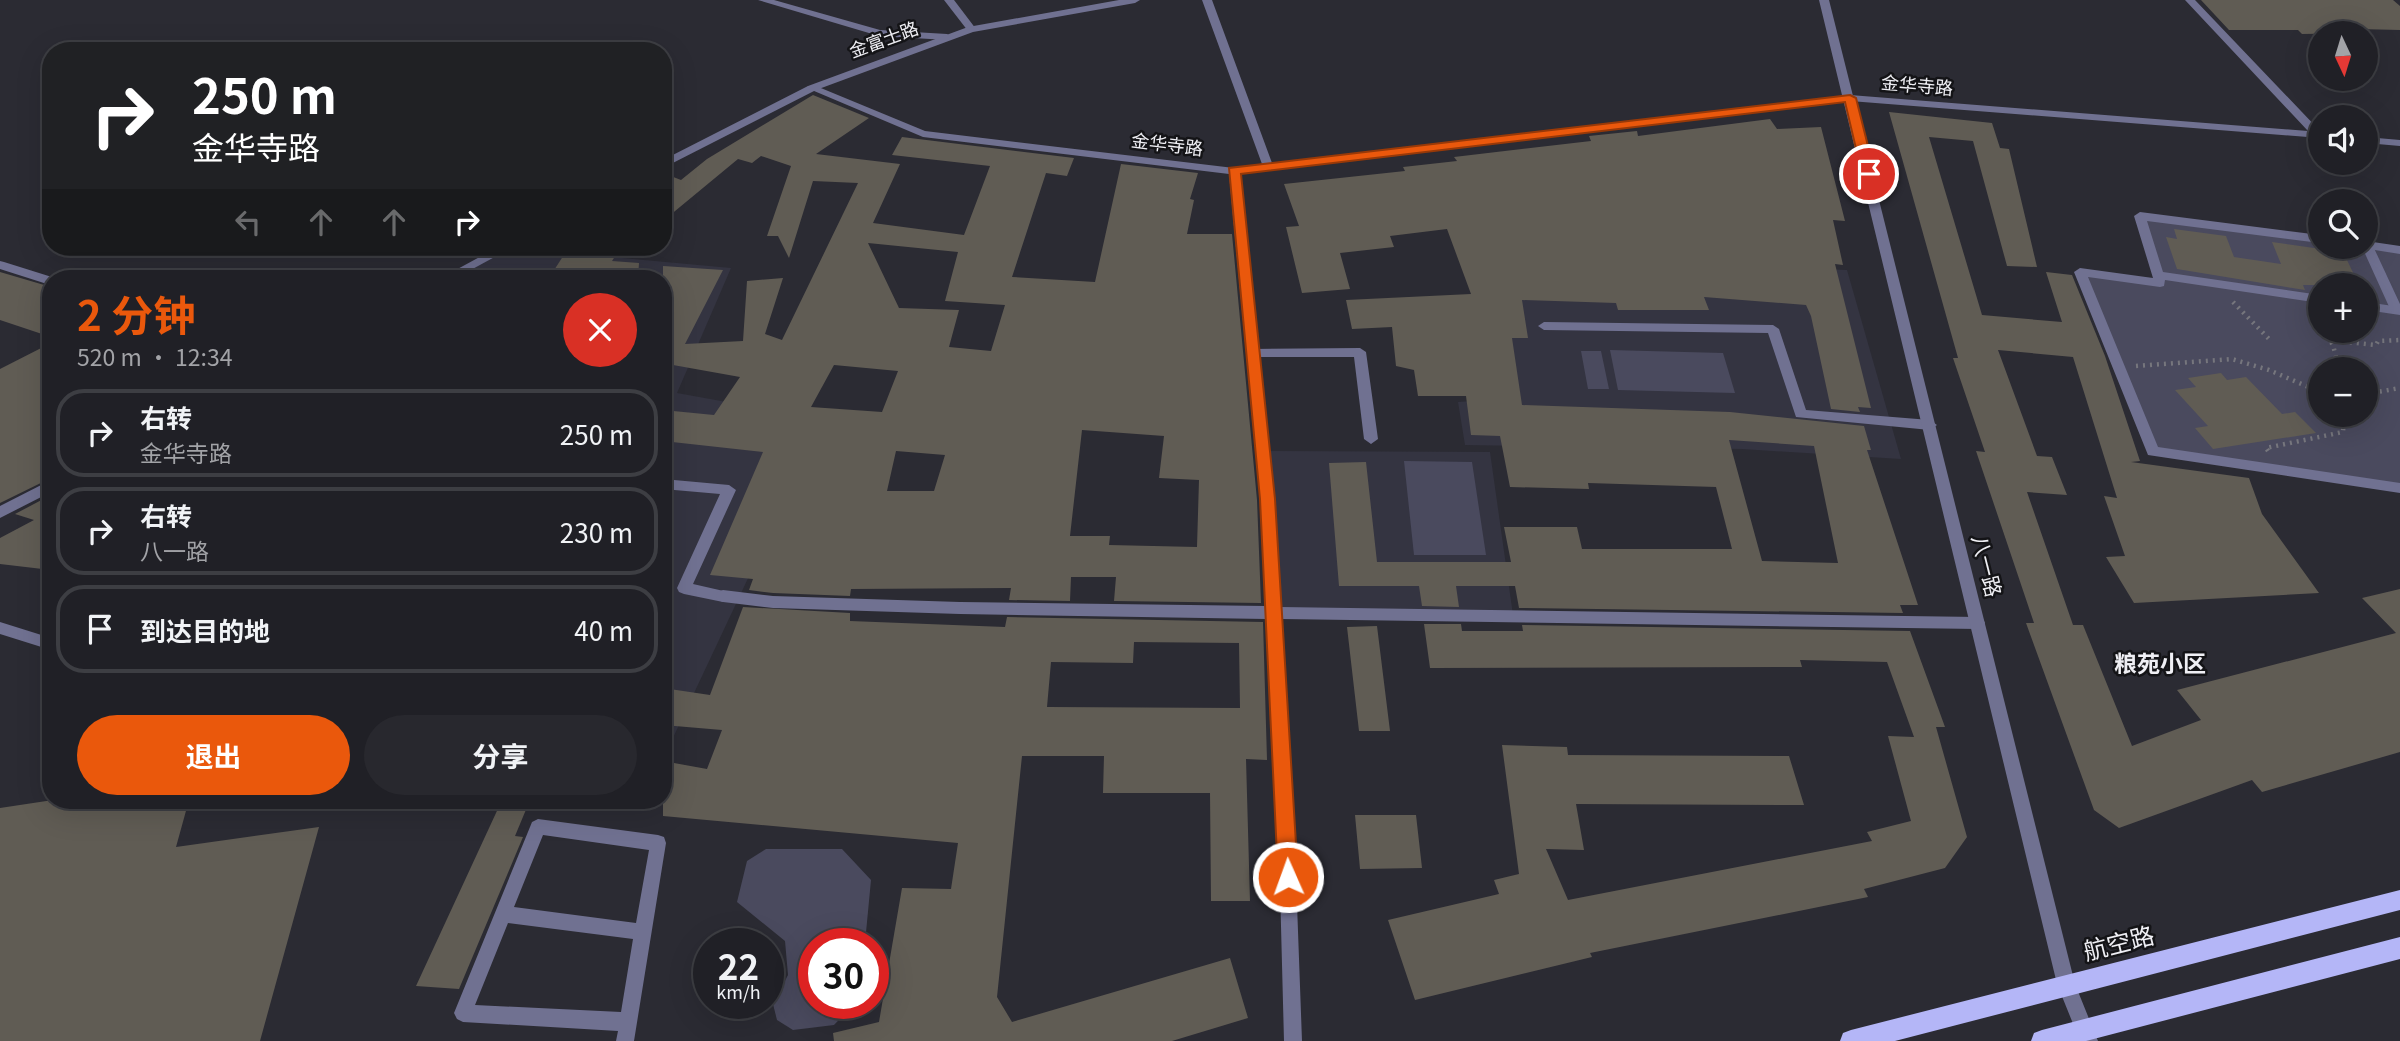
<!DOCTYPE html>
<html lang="zh">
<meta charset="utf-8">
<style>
body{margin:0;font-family:Georgia,"Noto Sans SC",serif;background:#28282e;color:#f1f3f6;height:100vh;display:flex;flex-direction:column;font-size:26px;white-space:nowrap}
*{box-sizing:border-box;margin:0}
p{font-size:23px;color:#a2a3a7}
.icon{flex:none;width:38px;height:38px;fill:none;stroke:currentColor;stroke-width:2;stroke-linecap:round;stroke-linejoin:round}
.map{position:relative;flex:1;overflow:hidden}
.panel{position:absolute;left:42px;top:270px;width:630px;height:539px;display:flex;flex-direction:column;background:#202026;border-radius:28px;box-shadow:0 7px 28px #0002,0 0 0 2px #3d3e43}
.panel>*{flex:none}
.hud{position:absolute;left:42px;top:42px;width:630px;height:214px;border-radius:28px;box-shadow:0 7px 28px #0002,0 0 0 2px #3d3e43;background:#202124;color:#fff;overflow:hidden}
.needle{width:46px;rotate:176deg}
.tools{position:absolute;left:2308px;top:21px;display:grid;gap:14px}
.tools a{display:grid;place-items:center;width:70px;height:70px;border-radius:50%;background:#202026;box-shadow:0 7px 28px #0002,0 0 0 2px #3d3e43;font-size:35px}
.speed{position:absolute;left:693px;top:928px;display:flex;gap:14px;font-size:35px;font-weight:700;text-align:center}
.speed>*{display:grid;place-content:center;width:91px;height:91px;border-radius:50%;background:#202026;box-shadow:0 7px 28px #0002,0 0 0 2px #3d3e43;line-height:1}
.speed small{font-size:18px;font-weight:400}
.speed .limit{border:10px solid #d22;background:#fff;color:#111}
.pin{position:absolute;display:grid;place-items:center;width:60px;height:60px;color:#fff;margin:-30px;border:4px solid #fff;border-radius:50%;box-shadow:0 2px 7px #0007}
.me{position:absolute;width:77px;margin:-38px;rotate:358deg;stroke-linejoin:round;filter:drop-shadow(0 0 5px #0008)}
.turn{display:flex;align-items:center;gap:24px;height:147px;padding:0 35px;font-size:32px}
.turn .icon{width:91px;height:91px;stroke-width:2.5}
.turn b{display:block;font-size:49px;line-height:60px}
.lanes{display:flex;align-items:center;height:66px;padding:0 35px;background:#0003;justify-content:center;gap:35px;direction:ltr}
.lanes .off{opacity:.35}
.round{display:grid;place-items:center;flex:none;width:74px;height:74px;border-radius:37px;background:#28282e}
.head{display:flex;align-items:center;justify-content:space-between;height:119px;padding:0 35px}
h1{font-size:42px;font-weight:700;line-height:52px;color:#ea580c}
.primary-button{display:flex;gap:14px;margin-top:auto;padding:14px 35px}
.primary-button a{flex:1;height:80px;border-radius:42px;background:#ea580c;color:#fff;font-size:28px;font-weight:700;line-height:80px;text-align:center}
.primary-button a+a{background:#28282e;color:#f1f3f6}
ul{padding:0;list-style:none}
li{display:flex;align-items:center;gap:21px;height:88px;margin:0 14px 10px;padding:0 21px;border:4px solid #3d3e43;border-radius:28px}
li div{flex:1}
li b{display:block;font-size:26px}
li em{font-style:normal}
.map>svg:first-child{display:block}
.built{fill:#343441}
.green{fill:#4a4a5e;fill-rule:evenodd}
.building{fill:#605c54;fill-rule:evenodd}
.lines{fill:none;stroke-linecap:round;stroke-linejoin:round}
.path{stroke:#76767d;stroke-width:4.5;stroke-dasharray:2 5;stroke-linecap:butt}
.service{fill:#707191;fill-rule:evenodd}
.pedestrian{fill:#707191;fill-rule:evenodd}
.minor{fill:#707191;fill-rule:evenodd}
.tertiary{fill:#707191;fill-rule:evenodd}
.primary{fill:#b4b6f7;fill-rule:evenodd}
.route{fill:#ea580c;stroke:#983908;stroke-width:2}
.labels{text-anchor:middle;stroke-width:5;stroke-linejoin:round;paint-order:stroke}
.far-street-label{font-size:18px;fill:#efeff4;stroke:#141417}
.street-label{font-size:21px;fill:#efeff4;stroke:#141417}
.neighbourhood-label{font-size:23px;font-weight:bold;fill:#efeff4;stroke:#141417}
.near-street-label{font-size:24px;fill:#efeff4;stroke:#141417}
</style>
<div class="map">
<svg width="2400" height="1041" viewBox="0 0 2400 1041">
<rect width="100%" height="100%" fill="#2b2b33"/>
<!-- built -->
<path class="built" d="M507,247H628L622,258L731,268L677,393L777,411L807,453L671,742L663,741V278H447Z
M1704,265L1847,270L1901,459L1742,449L1465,445L1458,402L1488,400L1470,273Z
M1262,451L1490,452L1513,615L1274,611Z"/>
<!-- green -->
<path class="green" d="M2140,216L2320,239V247L2400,250V488L2153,451L2080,272L2159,283ZM2320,285H2366V331H2320ZM2320,369H2366V415H2320Z
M1610,350L1723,353L1735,393L1618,390Z
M1581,351H1601L1609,389H1588Z
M1404,461L1472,462L1486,555H1414Z
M766,849H842L871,880L865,943H814V1003H855L834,1025L793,1030L777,1020L773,1004L788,975L785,941L737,902L747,861Z"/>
<!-- building -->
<path class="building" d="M2201,0H2393L2400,6V30L2358,29L2361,33L2302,34L2298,30H2229Z
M813,95L869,118L816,154L900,164L873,223L964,235L990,166L892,155L902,137L1074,158L1067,176L1046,173L1012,277L1095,282L1121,164L1198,173L1190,199L1194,200L1187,234H1232L1257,500L1261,603L1114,601L1116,577H1071L1070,601L1009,600L1011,588L851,589L850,596L773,593L749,590L753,579L710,575L763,452L663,441V410L714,415L740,377L673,365L663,385V266L723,270L685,344L743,341L747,281L783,278L765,334L782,340L858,183L813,181L789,258L778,236H767L791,166L761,156L752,163L738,159L663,221V173L681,180L707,159ZM868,243L958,252L945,301L1005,305L991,351L949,347L959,310L899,308ZM834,365L898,371L882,412L811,407ZM1082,430L1164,436L1159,478L1199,480L1197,547L1109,545L1110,536H1070ZM896,451L945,455L934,491H887Z
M1889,112L1992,123L2000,148L2009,149L2037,267L2007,266L1973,141L1929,137L1982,315L2062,322L2046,272L2072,275L2105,356L2140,461L2131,462L2249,478L2262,514L2319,593L2134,603L2106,557L2125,556L2104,496L2117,498L2073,357L1998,350L2037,456L2052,457L2067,495L2027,492L2073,625H2083L2132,746L2201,720L2177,690L2396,633L2362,598L2400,589V752L2262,792L2252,780L2119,828L2094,810L2026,623H2034L1976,451L1985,452L1953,358H1958Z
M1770,119L1777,129L1821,127L1845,221L1833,220L1843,265L1835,264L1871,408L1858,407L1860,412L1831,409L1811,316L1806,305L1704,297L1709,310H1618L1616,303L1522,300L1528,338H1512L1522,405L1730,412L1864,426L1871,450H1867L1918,605H1900L1903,613L1519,608L1515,586H1456L1459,607L1422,606L1419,586H1339L1329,463L1366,462L1377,562H1511L1504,527H1577L1582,549H1732L1716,487L1588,483L1589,489L1510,487L1500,436L1471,435L1466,396H1418L1414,370L1396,366L1392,327L1352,329L1346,300L1471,294L1447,229L1390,236L1394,247L1340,253L1350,289L1302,293L1286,227L1299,226L1284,184L1405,171L1403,167L1457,161L1454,157L1591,141L1589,136L1637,131L1638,136ZM1729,440L1814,446L1838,563L1762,561Z
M2174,229L2226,236L2234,257L2281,264L2272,242L2328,250L2332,258L2347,260L2359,285H2303L2305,290L2177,269L2166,237L2177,239Z
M569,247H621L612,261L639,263L638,278H549Z
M0,272L51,287V337L0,320Z
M51,343V478L0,503V369Z
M2221,373L2227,380L2246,377L2282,414L2295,412L2316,433L2213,449L2195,428L2208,426L2175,390L2196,387L2188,378Z
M51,495V570L0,564V538L34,520L15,514Z
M743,607L850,613V621L1005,627L1007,617L1263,622L1267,760L1246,759L1250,901H1211L1210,793H1103L1104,756H1022L997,997L1012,1022L1230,958L1248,1018L1172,1041H834L833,1033L879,1022L902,888L951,889L958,843L663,816V761L707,769L722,730L663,725V688L710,695ZM1134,642L1239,643L1240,708L1047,707L1051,662L1133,663Z
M1424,624H1461L1462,631H1523L1522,625L1910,631L1945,727H1936L1967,837L1945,868L1864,889L1868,897L1590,953L1592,957L1415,1000L1388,920L1499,894L1494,880L1519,874L1502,745L1567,747L1568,755L1789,756L1804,805L1576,804L1584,850L1546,849L1568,900L1872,841L1867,832L1911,821L1888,736L1914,737L1887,662L1800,660L1802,667L1430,668Z
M1377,626L1390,731H1359L1347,627Z
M53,800H189L176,847L319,827L260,1041H0V808Z
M502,800H530L515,836L523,837L459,989L416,986Z
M1355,815H1416L1422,868L1360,869Z"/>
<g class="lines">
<!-- path -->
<path class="path" d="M2233,302L2269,339
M2312,315L2320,327
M2323,331L2333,345L2339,369
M2329,340L2376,345L2378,341L2400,340
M2136,366L2232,359L2269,370L2320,392
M2366,394L2400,388
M2268,451L2266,448L2343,432L2344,415"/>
<!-- service -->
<path class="service" d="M2140,212L2320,235V243L2147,221L2163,272L2320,295V303L2165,280L2164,286L2160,287L2088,277L2158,447L2400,483V493L2148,455L2074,272L2080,268L2153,278L2134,216Z
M2366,241L2400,246V254L2362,248L2366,247Z
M2366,302L2400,307V315L2366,310Z
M1544,322L1773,325L1779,329L1806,410L1930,420L1937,425L1930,430L1796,417L1768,333L1544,330L1538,326Z
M1360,348L1366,352L1378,439L1371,444L1364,439L1354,357H1252L1246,353L1252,349Z
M663,479L729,485L736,490L693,584L728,592L730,596L728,600L723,602L684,594L679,592L677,588L720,494L663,489Z
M0,622L51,638V650L0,634Z
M538,819L658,835L664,837L666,843L634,1041H616L618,1031L463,1022L457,1019L454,1013L530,827L532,822ZM543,835L649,850L636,923L514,907ZM508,923L633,939L621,1012L475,1005Z"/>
<!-- pedestrian -->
<path class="pedestrian" d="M2366,242L2373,246L2400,304V314H2393L2391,311L2362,247H2366Z"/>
<!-- minor -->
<path class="minor" d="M758,0H774L880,30L947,34L952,37L947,40L879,36Z
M944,0H954L976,29L974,31H968Z
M1202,0H1212L1272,163L1850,95L2308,131L2185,0H2195L2320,131V138L1850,101L1240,174L1274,500L1280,607L1978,617L1983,619L1985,623L1983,627L1978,629L1281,619L1295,849L1302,1041H1284L1279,849L1266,619L960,614L773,608L723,602L718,600L716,596L718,592L723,590L773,596L960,602L1266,606L1260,500L1229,174L923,137L807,88L808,86H816L925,131L1234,168L1262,164Z
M2366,137L2400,140V146L2366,143Z"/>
<!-- tertiary -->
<path class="tertiary" d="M1119,0H1140L1135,3L973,32L816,90L663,168V160L808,86L968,27Z
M1819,0H1829L2075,984L2098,1041H2080L2057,984Z
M498,247H513L456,278H441Z
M0,261L4,262L55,278H51V285L47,284L0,269Z
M51,480V492L0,518V506Z"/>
<!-- primary -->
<path class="primary" d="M2400,890V910L1895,1041H1840L1843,1033L1851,1030Z
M2400,937V959L2086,1041H2031L2034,1033L2042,1030Z"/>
</g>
<!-- route -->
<path class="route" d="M1850,95L1856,98L1875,174L1869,178L1862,174L1845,102L1241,174L1275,499L1298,877L1295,883L1288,886L1281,883L1278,877L1260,499L1229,168Z"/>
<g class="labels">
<!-- far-street labels -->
<g class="far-street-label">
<text transform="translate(884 40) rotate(-20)" y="6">金富士路</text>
<text transform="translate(1917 86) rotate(5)" y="6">金华寺路</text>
<text transform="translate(1167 145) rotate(7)" y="6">金华寺路</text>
</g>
<!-- street labels -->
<g class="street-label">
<text transform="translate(1986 566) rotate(76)" y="7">八一路</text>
</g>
<!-- neighbourhood labels -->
<g class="neighbourhood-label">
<text x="2160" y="672">粮苑小区</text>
</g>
<!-- near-street labels -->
<g class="near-street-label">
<text transform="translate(2119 944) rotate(-14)" y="8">航空路</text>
</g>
</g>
</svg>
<div class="tools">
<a><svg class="needle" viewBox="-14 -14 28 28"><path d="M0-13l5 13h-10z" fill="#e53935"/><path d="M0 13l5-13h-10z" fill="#a2a3a7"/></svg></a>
<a><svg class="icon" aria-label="sound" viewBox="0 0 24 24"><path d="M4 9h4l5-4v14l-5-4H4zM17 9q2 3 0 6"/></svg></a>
<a><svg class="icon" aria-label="search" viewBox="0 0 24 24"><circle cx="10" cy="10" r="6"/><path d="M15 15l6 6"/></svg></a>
<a>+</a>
<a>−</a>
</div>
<div class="speed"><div>22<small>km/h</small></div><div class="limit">30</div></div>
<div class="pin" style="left:1869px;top:174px;background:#d93025"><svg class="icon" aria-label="arrive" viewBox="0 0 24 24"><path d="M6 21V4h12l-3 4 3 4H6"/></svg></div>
<svg class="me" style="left:1288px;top:877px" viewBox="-20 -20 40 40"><circle r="17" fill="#ea580c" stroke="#fff" stroke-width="3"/><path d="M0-11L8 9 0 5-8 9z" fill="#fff"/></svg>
<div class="hud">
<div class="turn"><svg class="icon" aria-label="right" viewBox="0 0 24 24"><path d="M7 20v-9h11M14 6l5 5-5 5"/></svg><div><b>250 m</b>金华寺路</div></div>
<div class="lanes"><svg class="icon off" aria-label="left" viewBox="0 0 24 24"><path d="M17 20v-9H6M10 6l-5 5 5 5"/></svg><svg class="icon off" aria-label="ahead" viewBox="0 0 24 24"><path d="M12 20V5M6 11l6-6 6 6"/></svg><svg class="icon off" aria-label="ahead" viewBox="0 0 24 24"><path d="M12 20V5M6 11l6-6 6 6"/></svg><svg class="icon" aria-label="right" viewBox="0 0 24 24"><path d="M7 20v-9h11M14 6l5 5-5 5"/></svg></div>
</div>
<section class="panel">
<div class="head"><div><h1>2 分钟</h1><p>520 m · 12:34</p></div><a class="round" style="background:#d93025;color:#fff"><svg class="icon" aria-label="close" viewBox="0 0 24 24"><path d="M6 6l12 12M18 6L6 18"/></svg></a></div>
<ul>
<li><svg class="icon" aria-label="right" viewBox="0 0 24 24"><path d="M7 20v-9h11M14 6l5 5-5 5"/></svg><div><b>右转</b><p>金华寺路</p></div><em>250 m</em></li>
<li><svg class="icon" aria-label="right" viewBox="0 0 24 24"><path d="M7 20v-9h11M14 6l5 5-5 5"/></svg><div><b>右转</b><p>八一路</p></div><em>230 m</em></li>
<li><svg class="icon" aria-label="arrive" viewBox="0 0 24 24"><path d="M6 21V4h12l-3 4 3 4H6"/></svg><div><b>到达目的地</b></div><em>40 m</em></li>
</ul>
<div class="primary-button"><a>退出</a><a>分享</a></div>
</section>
</div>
